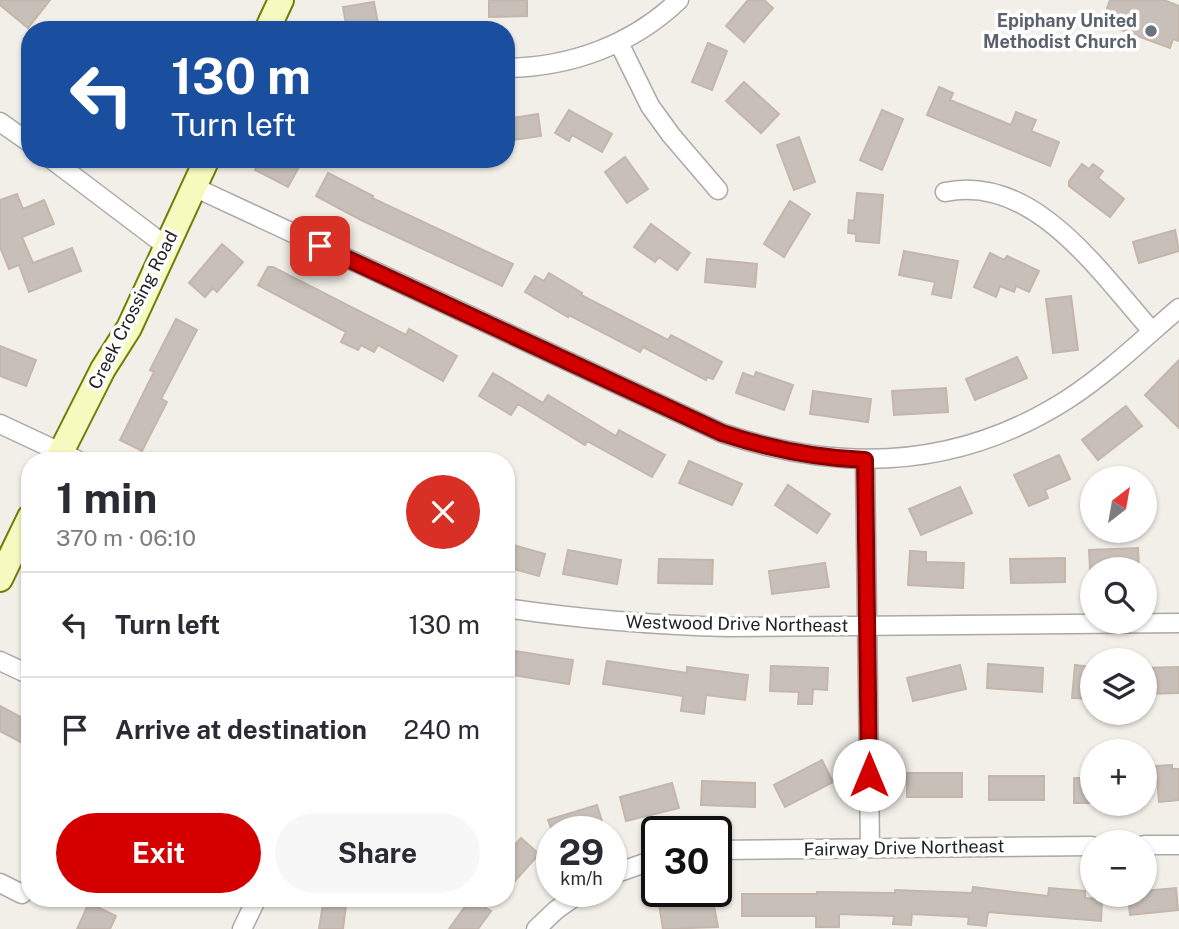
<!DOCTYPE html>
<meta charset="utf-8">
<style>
body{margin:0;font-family:"Public Sans",sans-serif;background:#f7f7f7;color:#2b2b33;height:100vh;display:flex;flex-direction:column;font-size:26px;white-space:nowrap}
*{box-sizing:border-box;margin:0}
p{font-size:23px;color:#7c7c81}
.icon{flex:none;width:38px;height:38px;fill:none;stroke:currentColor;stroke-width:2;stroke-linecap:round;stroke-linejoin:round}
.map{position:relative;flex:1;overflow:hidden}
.sheet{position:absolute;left:21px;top:452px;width:494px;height:455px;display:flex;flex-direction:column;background:#fff;border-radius:28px;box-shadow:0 2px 5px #0004}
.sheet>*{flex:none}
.top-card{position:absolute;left:21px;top:21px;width:494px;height:147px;border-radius:28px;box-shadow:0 2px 5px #0004;background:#1a4fa0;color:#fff;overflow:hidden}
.needle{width:46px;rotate:31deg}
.tools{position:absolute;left:1080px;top:466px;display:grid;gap:14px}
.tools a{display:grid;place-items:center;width:77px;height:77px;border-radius:50%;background:#fff;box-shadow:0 2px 5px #0004;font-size:35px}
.speed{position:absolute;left:536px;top:816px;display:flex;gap:14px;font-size:35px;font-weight:700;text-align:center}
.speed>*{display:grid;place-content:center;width:91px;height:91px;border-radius:50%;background:#fff;box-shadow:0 2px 5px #0004;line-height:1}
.speed small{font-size:18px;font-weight:400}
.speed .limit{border:4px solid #111;border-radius:10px;background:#fff;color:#111}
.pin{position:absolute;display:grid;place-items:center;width:60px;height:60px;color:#fff;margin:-30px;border-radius:14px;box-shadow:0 4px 10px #0006}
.me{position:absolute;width:77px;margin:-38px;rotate:0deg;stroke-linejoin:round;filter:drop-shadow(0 0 5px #0008)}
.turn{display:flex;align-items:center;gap:24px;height:147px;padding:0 35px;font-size:32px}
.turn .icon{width:91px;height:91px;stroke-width:2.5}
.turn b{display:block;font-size:49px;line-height:60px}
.round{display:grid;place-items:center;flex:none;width:74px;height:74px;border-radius:37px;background:#f7f7f7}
.headline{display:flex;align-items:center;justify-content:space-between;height:119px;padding:0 35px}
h1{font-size:42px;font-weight:700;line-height:52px}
.button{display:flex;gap:14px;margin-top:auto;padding:14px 35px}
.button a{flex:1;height:80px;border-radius:42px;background:#d40000;color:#fff;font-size:28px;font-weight:700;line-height:80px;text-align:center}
.button a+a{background:#f7f7f7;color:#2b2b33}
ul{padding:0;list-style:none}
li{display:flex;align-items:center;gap:21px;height:105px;padding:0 35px;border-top:2px solid #e1e1e2}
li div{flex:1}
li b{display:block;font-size:26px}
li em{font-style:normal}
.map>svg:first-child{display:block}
.building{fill:#c7bfb8;stroke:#c4b6ab;stroke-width:2}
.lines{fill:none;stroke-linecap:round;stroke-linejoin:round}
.street-casing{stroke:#a9a9a9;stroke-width:21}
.secondary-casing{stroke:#707d05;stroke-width:28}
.street{stroke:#fff;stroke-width:18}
.secondary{stroke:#f7fabf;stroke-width:24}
.route-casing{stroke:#8a0000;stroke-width:18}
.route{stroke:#d40000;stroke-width:12}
.worship-dot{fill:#6b7280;stroke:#fff;stroke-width:2.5}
.labels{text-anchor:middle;stroke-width:7;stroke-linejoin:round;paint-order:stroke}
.worship-label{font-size:18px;font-weight:bold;fill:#5b616d;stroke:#fff;text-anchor:end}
.street-label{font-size:18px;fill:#222;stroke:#fff}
</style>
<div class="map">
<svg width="1179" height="929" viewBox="0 0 1179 929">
<rect width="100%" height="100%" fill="#f2efe9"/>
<!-- building -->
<path class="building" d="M0,0H50L28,28L0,5Z
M489,0H527V16L489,17Z
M748,0H764L773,8L744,42L726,26Z
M1110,0H1164L1179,6V41L1173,39L1170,48L1102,23Z
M374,2L378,24L347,30L343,7Z
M708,43L727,51L712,90L692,82Z
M744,82L779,114L761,133L726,101Z
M939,87L953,93L950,100L1011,125L1016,112L1036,120L1031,131L1059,142L1050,166L927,115Z
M569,110L612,134L602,152L572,135L569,141L555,133Z
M882,110L903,119L882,170L860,160Z
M538,114L541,136L506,141V119Z
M799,137L815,182L794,190L777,145Z
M625,157L648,189L627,203L605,172Z
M261,159H285L299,167L288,187L255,170Z
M1082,164L1089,169L1093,164L1103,171L1098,178L1124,199L1110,217L1069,186V181Z
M328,173L373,196L372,198L513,264L502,286L361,220L316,196Z
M857,193L883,195L879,243L856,241V234L848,233L849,220L854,221Z
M17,194L23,209L44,200L54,224L22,237L33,263L72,248L81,271L29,292L19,265L9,269L0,247V200Z
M790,201L810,214L784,257L764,244Z
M651,224L690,253L677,270L659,257L655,262L634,247Z
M1175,230L1179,251L1139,263L1133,242Z
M222,244L243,262L217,292L213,288L205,297L189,283Z
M904,251L958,261L951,298L932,294L935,282L899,275Z
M990,253L1004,260L1007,256L1039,271L1029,292L1016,286L1014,292L1000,286L996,297L974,287Z
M707,259L757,264L755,287L705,282Z
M268,267H273L406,335L409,329L457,356L443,381L378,345L374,352L361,345L358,350L341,342L346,332L258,285Z
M549,273L582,293L581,295L668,340L671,335L722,362L713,379L707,377L706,380L643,347L640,352L569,315L568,317L525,292L535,276L544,281Z
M1071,296L1078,350L1053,353L1046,299Z
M176,319L197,330L161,399L167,402L142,451L120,440L154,372L150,370Z
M0,346L36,360L26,386L0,376Z
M1017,357L1027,378L975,400L966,379Z
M1179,360V428L1145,395Z
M756,372L793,385L784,410L736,393L743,373L754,377Z
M493,373L543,403L548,395L616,436L619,430L665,455L652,477L587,441L585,445L518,404L511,415L479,396Z
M946,388L948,412L894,415L892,391Z
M813,391L871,399L868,422L810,414Z
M1126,406L1142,426L1098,460L1082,440Z
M1059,455L1070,479L1045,490L1048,498L1029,506L1014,475Z
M689,461L742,484L732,505L679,483Z
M788,485L830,514L817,533L775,505Z
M960,487L972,513L921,535L909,509Z
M506,543L545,554L539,576L506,567Z
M1138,548L1139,569H1090L1089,550Z
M568,550L621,560L617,584L563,574Z
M910,551L926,552V562L964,563L963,588L908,585Z
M1065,558V582L1011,583L1010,559Z
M659,559L713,560L712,584L658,583Z
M825,563L829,587L772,594L769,571Z
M515,651L573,660L569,684L512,675Z
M607,661L687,673V667L748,675L745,700L706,695L704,714L681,711L683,696L603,684Z
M988,664L1043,668L1042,692L987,688Z
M960,665L966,689L913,701L907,678Z
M1075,665L1092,667V699L1072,698Z
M771,666L828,668L827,690L813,689L812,704H798L799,692L770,691Z
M1179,667V693L1145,694L1144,668Z
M0,706L30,722V747L0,731Z
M822,760L833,782L785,807L774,785Z
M1172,765V769H1179V800L1159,802L1156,766Z
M907,773H962V797H907Z
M989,776H1044V800H989Z
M1074,778H1092V803H1074Z
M702,781L755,783V807L701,805Z
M672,783L679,808L626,821L620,797Z
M597,805L604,828L592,831H552L548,820Z
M521,838L539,854L506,891V855Z
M973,887L1048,896L1049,888L1085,891V898L1102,899L1101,921L988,912L986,926L968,924L969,917L912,914L911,925L893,924L894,916L839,914V927H816V916H742V894H817V892L895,893V890L972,893Z
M1176,888L1178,910L1130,915L1128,894H1144V891Z
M712,895L718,927L663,929L659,904Z
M324,898H347L343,929H319Z
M471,898L491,911L478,929H449Z
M89,903L116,916L110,929H77Z"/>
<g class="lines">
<defs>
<path id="street" d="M619,43L650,106L671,135L718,190
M506,68C571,67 632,45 679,0
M0,122L30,143
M51,159L166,246
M194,187L722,433C843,474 959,469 1068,399C1108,373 1143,339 1179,308
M945,192C1034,173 1100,273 1152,331
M0,424L77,460
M865,460L870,848
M506,608C580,619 654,625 729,627L1179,623
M0,661L30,675
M1144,845H1179
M716,850L1092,846
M611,875L656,859
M0,883L22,894
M242,929L257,898
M536,929L556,910L583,891"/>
<path id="secondary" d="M267,30L281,0
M57,460L103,369L129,328L207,159
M0,579L30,517"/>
</defs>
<!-- street casing -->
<use href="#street" class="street-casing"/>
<!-- secondary casing -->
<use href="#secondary" class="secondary-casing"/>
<!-- street -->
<use href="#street" class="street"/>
<!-- secondary -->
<use href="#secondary" class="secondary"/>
</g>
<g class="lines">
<defs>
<path id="route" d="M320,246L722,433C770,449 815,458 865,460L869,775"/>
</defs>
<!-- route casing -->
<use href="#route" class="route-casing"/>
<!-- route -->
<use href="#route" class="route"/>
</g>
<!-- markers -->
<circle class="worship-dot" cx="1151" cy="31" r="7"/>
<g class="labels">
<!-- worship labels -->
<g class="worship-label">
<text x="1137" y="27">Epiphany United<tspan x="1137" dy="21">Methodist Church</tspan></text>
</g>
<!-- street labels -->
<g class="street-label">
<text transform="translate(133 310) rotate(-63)" y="6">Creek Crossing Road</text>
<text transform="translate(737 624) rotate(1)" y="6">Westwood Drive Northeast</text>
<text transform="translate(904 848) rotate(-1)" y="6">Fairway Drive Northeast</text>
</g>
</g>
</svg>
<div class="tools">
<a><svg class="needle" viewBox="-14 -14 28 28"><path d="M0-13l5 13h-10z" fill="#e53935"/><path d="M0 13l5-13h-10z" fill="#7c7c81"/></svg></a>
<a><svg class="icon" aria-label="search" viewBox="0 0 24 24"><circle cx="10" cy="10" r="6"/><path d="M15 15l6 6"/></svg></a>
<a><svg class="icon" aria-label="layers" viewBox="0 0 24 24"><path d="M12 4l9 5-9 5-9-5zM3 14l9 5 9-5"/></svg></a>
<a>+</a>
<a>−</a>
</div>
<div class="speed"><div>29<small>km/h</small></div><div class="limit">30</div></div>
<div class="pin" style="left:320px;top:246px;background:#d93025"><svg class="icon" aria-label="arrive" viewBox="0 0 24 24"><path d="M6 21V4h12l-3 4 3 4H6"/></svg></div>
<svg class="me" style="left:869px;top:775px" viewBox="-20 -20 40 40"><circle r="19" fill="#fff"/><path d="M0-13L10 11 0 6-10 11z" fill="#d40000"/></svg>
<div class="top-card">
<div class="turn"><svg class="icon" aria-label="left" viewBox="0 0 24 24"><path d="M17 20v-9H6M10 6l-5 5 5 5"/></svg><div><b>130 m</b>Turn left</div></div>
</div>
<section class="sheet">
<div class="headline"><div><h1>1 min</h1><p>370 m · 06:10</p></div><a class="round" style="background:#d93025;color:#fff"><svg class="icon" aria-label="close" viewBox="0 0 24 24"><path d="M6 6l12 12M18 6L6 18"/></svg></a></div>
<ul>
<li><svg class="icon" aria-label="left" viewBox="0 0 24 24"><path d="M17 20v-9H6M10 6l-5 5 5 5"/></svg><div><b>Turn left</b></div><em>130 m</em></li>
<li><svg class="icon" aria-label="arrive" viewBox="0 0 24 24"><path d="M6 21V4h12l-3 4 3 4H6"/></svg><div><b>Arrive at destination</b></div><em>240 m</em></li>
</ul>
<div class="button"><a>Exit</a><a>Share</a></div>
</section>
</div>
